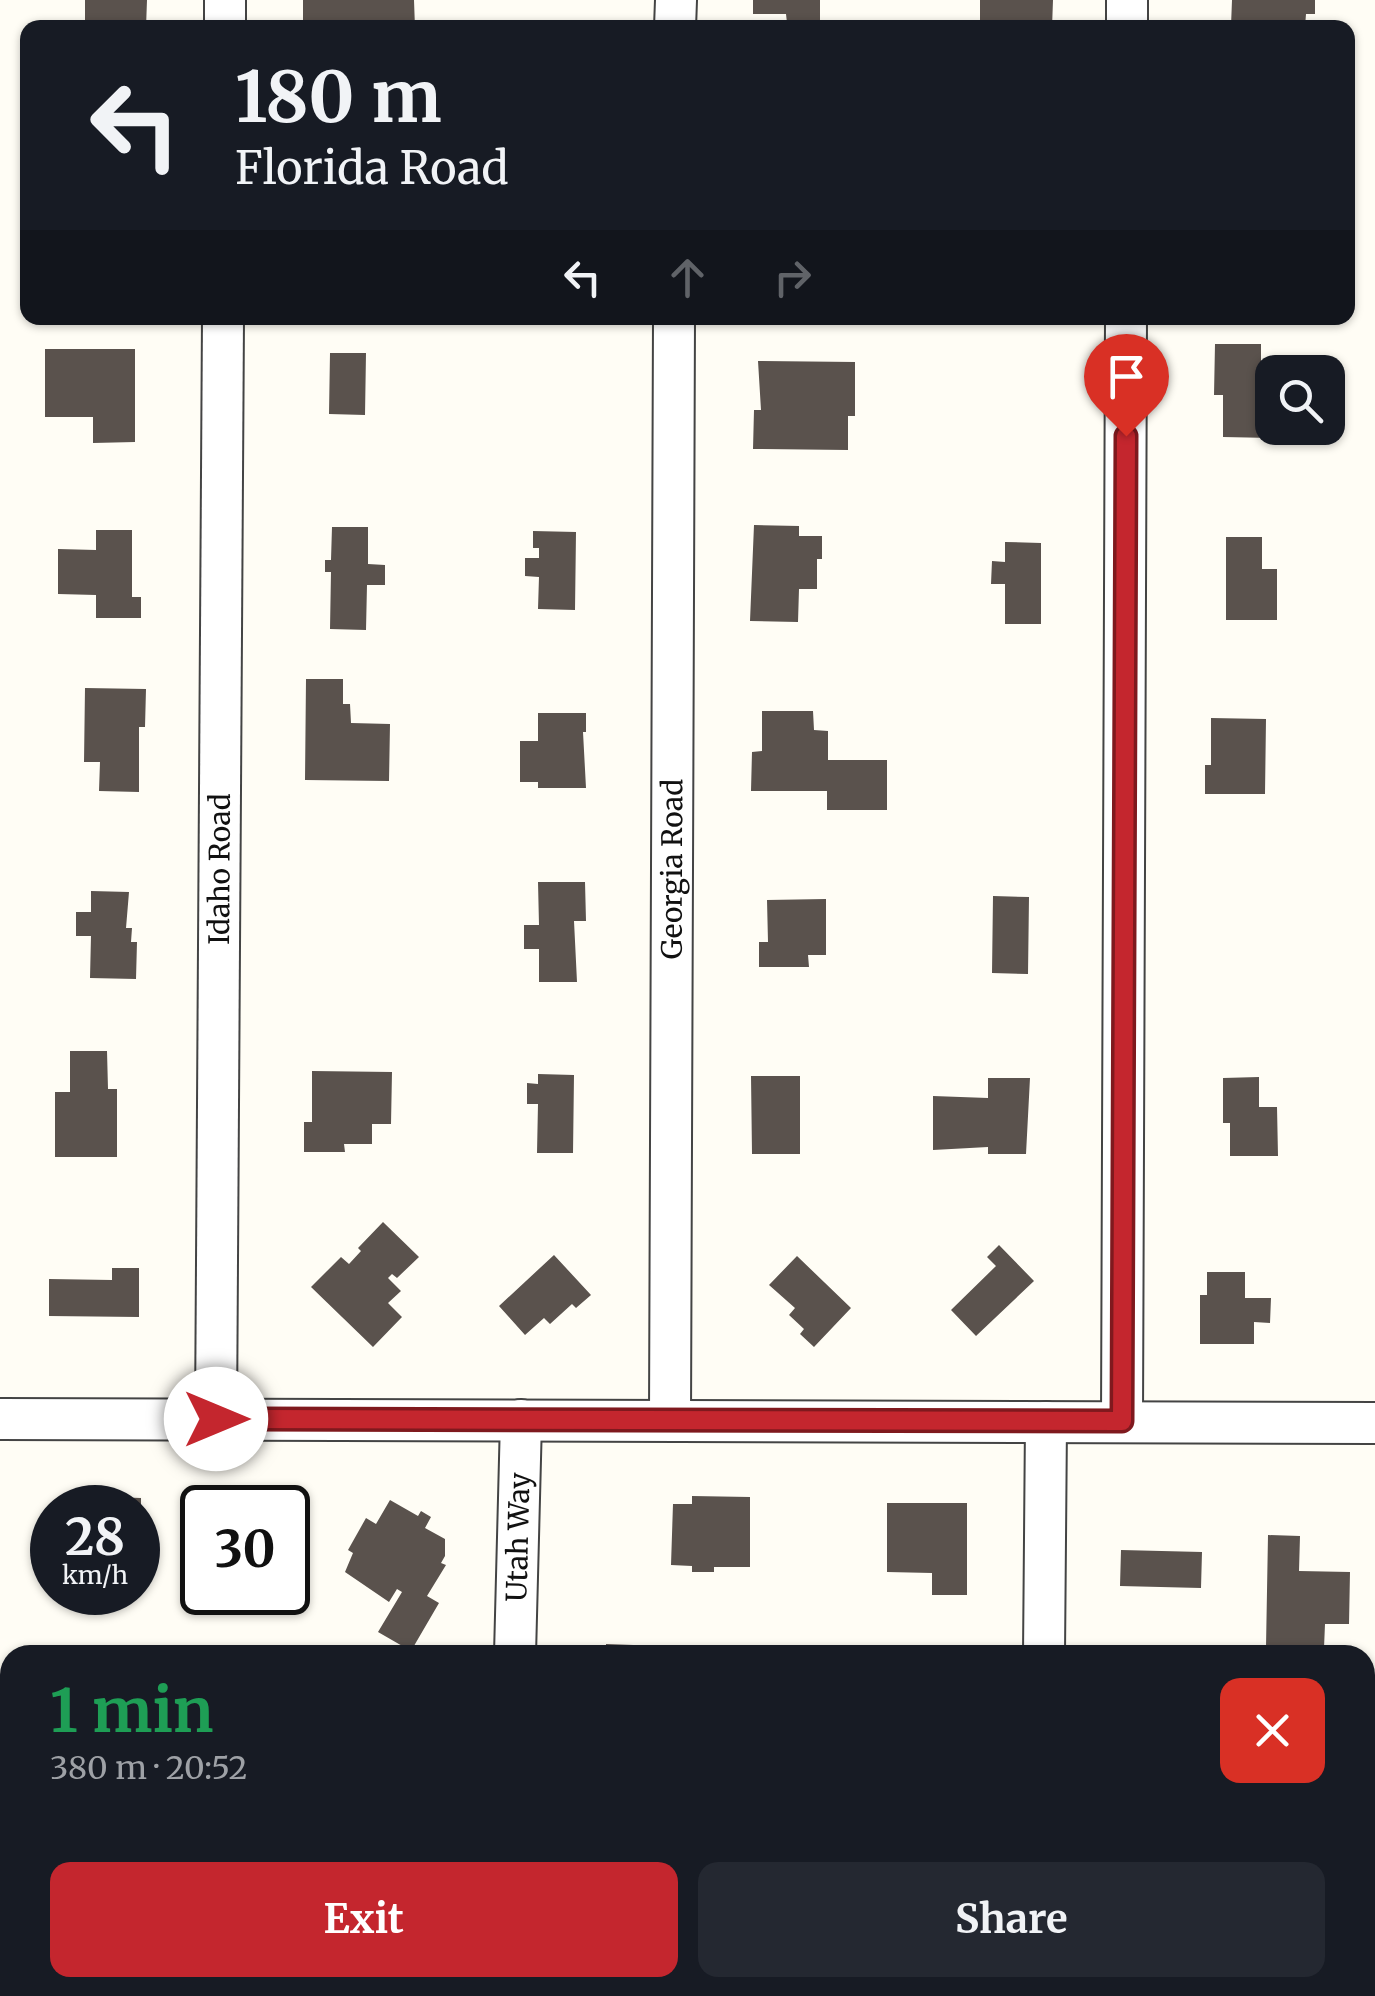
<!DOCTYPE html>
<meta charset="utf-8">
<style>
body{margin:0;font-family:Merriweather,serif;background:#242831;color:#f1f3f6;height:100vh;display:flex;flex-direction:column;font-size:38px;white-space:nowrap}
*{box-sizing:border-box;margin:0}
p{font-size:32px;color:#9ea1a6}
.icon{flex:none;width:55px;height:55px;fill:none;stroke:currentColor;stroke-width:2;stroke-linecap:round;stroke-linejoin:round}
.map{position:relative;flex:1;overflow:hidden}
.details{position:absolute;left:0px;top:1645px;width:1375px;height:352px;display:flex;flex-direction:column;background:#171b24;border-radius:30px 30px 0 0;box-shadow:0 2px 8px #0004}
.details>*{flex:none}
.banner{position:absolute;left:20px;top:20px;width:1335px;height:305px;border-radius:20px;box-shadow:0 2px 8px #0004;background:#171b24;color:#f1f3f6;overflow:hidden}
.fabs{position:absolute;left:1255px;top:355px;display:grid;gap:20px}
.fabs a{display:grid;place-items:center;width:90px;height:90px;border-radius:20px;background:#171b24;box-shadow:0 2px 8px #0004;font-size:50px}
.speed{position:absolute;left:30px;top:1485px;display:flex;gap:20px;font-size:50px;font-weight:700;text-align:center}
.speed>*{display:grid;place-content:center;width:130px;height:130px;border-radius:50%;background:#171b24;box-shadow:0 2px 8px #0004;line-height:1}
.speed small{font-size:25px;font-weight:400}
.speed .limit{border:5px solid #111;border-radius:15px;background:#fff;color:#111}
.pin{position:absolute;display:grid;place-items:center;width:85px;height:85px;color:#fff;margin:-102px -42px;border-radius:50% 50% 50% 0;rotate:-45deg;box-shadow:0 0 10px #0007}
.pin .icon{rotate:45deg}
.me{position:absolute;width:110px;margin:-55px;rotate:90deg;stroke-linejoin:round;filter:drop-shadow(0 0 8px #0008)}
.turn{display:flex;align-items:center;gap:35px;height:210px;padding:0 50px;font-size:45px}
.turn .icon{width:130px;height:130px;stroke-width:2.5}
.turn b{display:block;font-size:70px;line-height:85px}
.lanes{display:flex;align-items:center;height:95px;padding:0 50px;background:#0003;justify-content:center;gap:50px;direction:ltr}
.lanes .off{opacity:.35}
.round{display:grid;place-items:center;flex:none;width:105px;height:105px;border-radius:20px;background:#242831}
.overview{display:flex;align-items:center;justify-content:space-between;height:170px;padding:0 50px}
h1{font-size:60px;font-weight:700;line-height:75px;color:#1e9e55}
.cta{display:flex;gap:20px;margin-top:auto;padding:20px 50px}
.cta a{flex:1;height:115px;border-radius:20px;background:#c4262e;color:#fff;font-size:40px;font-weight:700;line-height:115px;text-align:center}
.cta a+a{background:#242831;color:#f1f3f6}
.map>svg:first-child{display:block}
.building{fill:#5a524d}
.lines{fill:none;stroke-linecap:round;stroke-linejoin:round}
.minor-casing{stroke:#444;stroke-width:44}
.minor{stroke:#fff;stroke-width:40}
.route-casing{stroke:#7f191e;stroke-width:25}
.route{stroke:#c4262e;stroke-width:18}
.labels{text-anchor:middle;stroke-width:10;stroke-linejoin:round;paint-order:stroke}
.street-label{font-size:28px;fill:#111;stroke:#fff}
</style>
<div class="map">
<svg width="1375" height="1996" viewBox="0 0 1375 1996">
<rect width="100%" height="100%" fill="#fffdf5"/>
<!-- building -->
<path class="building" d="M85,0H147L146,28H85Z
M303,0H414L415,28H303Z
M753,0H820V23H787L786,14H753Z
M980,0H1053L1052,28H980Z
M1232,0H1315V14H1306L1305,27L1231,26Z
M1215,344H1261V386H1272V428H1277V438L1223,437V395H1214Z
M45,349H135V442L93,443V417H45Z
M330,353H366L365,415L329,414Z
M758,361L855,362V416H848V450L753,449L754,410H761Z
M754,525L799,526V536H822V559H817V589H799L798,622L750,621Z
M332,527H368V564L385,565V585H367L366,630L330,629L331,572H325V560H331Z
M96,530H132V597H141V618H96V595L58,594V549L96,550Z
M533,531L576,532L575,610L538,609L539,577L525,576V558H539V548H533Z
M1226,537H1262V569H1277V620H1226Z
M1005,542L1041,543V624H1005V584H991L992,561L1005,562Z
M306,679H343V704H350L351,723L390,724L389,781L305,780Z
M85,688L146,689L145,727H139V792L99,791L100,762H84Z
M762,711H813L814,730L828,731V760H887V810H827V791H751L752,752L762,751Z
M538,713H586V732H583L586,788H538V782H520V741H538Z
M1211,718L1266,719L1265,794H1205V765H1211Z
M538,882H585L586,921H574L577,982H539V949H524V925H539Z
M91,891L129,892L126,928H132L131,942H137L136,979L90,978L91,936H76V912H91Z
M993,896L1029,897L1028,974L992,973Z
M826,899V955H808L809,967H759V942H768L767,900Z
M70,1051H107L108,1089H117V1157H55V1092H70Z
M312,1071L392,1072L391,1124H372V1144H344L345,1152H304V1122H312Z
M538,1074L574,1075L573,1153H537L538,1104H527V1083L538,1084Z
M751,1076H800V1154H752Z
M1259,1077V1107H1277L1278,1156H1230V1123H1223V1078Z
M988,1078H1030L1026,1154H988V1147L933,1150V1096L988,1098Z
M383,1222L419,1257L397,1278L392,1274L388,1278L401,1291L388,1303L402,1317L373,1347L311,1287L341,1257L349,1264L361,1251L358,1248Z
M999,1245L1034,1281L976,1336L951,1310L996,1266L987,1257Z
M554,1255L591,1295L576,1308L572,1304L550,1324L544,1318L525,1335L499,1306Z
M797,1256L851,1308L814,1347L800,1334L804,1329L789,1315L795,1308L769,1285Z
M112,1268H139V1317L49,1316V1279L112,1280Z
M1207,1272H1245V1298H1271L1270,1323L1254,1322V1344H1200V1295H1207Z
M692,1496L750,1497V1567H714V1572H692V1566L671,1565L673,1504H692Z
M111,1497L141,1498V1577H138V1508H111Z
M390,1500L418,1516L421,1511L431,1517L425,1528L445,1539V1556L441,1563L446,1565L427,1596L439,1603L411,1651L378,1632L402,1592L397,1589L389,1602L345,1572L353,1553L348,1550L366,1518L376,1524Z
M887,1503H967V1595H932V1573L887,1572Z
M288,1535H297V1572H288Z
M1268,1535L1300,1536L1299,1571L1350,1572L1349,1624H1325L1324,1648L1266,1647Z
M1121,1550L1202,1552L1201,1588L1120,1586Z
M606,1644L661,1646V1655H606Z
M870,1645H934V1655H869Z
M603,1988H673L681,1993L679,1996H614Z
M763,1988H809V1989L782,1996H766Z"/>
<g class="lines">
<defs>
<g id="minor">
<path d="M225,28V0"/>
<path d="M675,28L676,0"/>
<path d="M1127,28V0"/>
<path d="M0,1419L1375,1423"/>
<path id="s1" d="M216,1419L223,318"/>
<path id="s2" d="M670,1419L674,318"/>
<path d="M1122,1421L1126,318"/>
<path id="s3" d="M515,1655L521,1420"/>
<path d="M1044,1655L1046,1422"/>
<path d="M0,1946H10"/>
<path d="M502,1996L503,1988"/>
<path d="M979,1996L986,1988"/>
</g>
</defs>
<!-- minor casing -->
<use href="#minor" class="minor-casing"/>
<!-- minor -->
<use href="#minor" class="minor"/>
</g>
<g class="lines">
<defs>
<path id="route" d="M216,1419L1122,1421L1126,436"/>
</defs>
<!-- route casing -->
<use href="#route" class="route-casing"/>
<!-- route -->
<use href="#route" class="route"/>
</g>
<g class="labels">
<!-- street labels -->
<g class="street-label">
<text dy="10" stroke="none"><textPath href="#s1" startOffset="550">Idaho Road</textPath></text>
<text dy="10" stroke="none"><textPath href="#s2" startOffset="550">Georgia Road</textPath></text>
<text dy="10" stroke="none"><textPath href="#s3" startOffset="118">Utah Way</textPath></text>
</g>
</g>
</svg>
<div class="fabs">
<a><svg class="icon" aria-label="search" viewBox="0 0 24 24"><circle cx="10" cy="10" r="6"/><path d="M15 15l6 6"/></svg></a>
</div>
<div class="speed"><div>28<small>km/h</small></div><div class="limit">30</div></div>
<div class="pin" style="left:1126px;top:436px;background:#d93025"><svg class="icon" aria-label="arrive" viewBox="0 0 24 24"><path d="M6 21V4h12l-3 4 3 4H6"/></svg></div>
<svg class="me" style="left:216px;top:1419px" viewBox="-20 -20 40 40"><circle r="19" fill="#fff"/><path d="M0-13L10 11 0 6-10 11z" fill="#c4262e"/></svg>
<div class="banner">
<div class="turn"><svg class="icon" aria-label="left" viewBox="0 0 24 24"><path d="M17 20v-9H6M10 6l-5 5 5 5"/></svg><div><b>180 m</b>Florida Road</div></div>
<div class="lanes"><svg class="icon" aria-label="left" viewBox="0 0 24 24"><path d="M17 20v-9H6M10 6l-5 5 5 5"/></svg><svg class="icon off" aria-label="ahead" viewBox="0 0 24 24"><path d="M12 20V5M6 11l6-6 6 6"/></svg><svg class="icon off" aria-label="right" viewBox="0 0 24 24"><path d="M7 20v-9h11M14 6l5 5-5 5"/></svg></div>
</div>
<section class="details">
<div class="overview"><div><h1>1 min</h1><p>380 m · 20:52</p></div><a class="round" style="background:#d93025;color:#fff"><svg class="icon" aria-label="close" viewBox="0 0 24 24"><path d="M6 6l12 12M18 6L6 18"/></svg></a></div>
<div class="cta"><a>Exit</a><a>Share</a></div>
</section>
</div>
